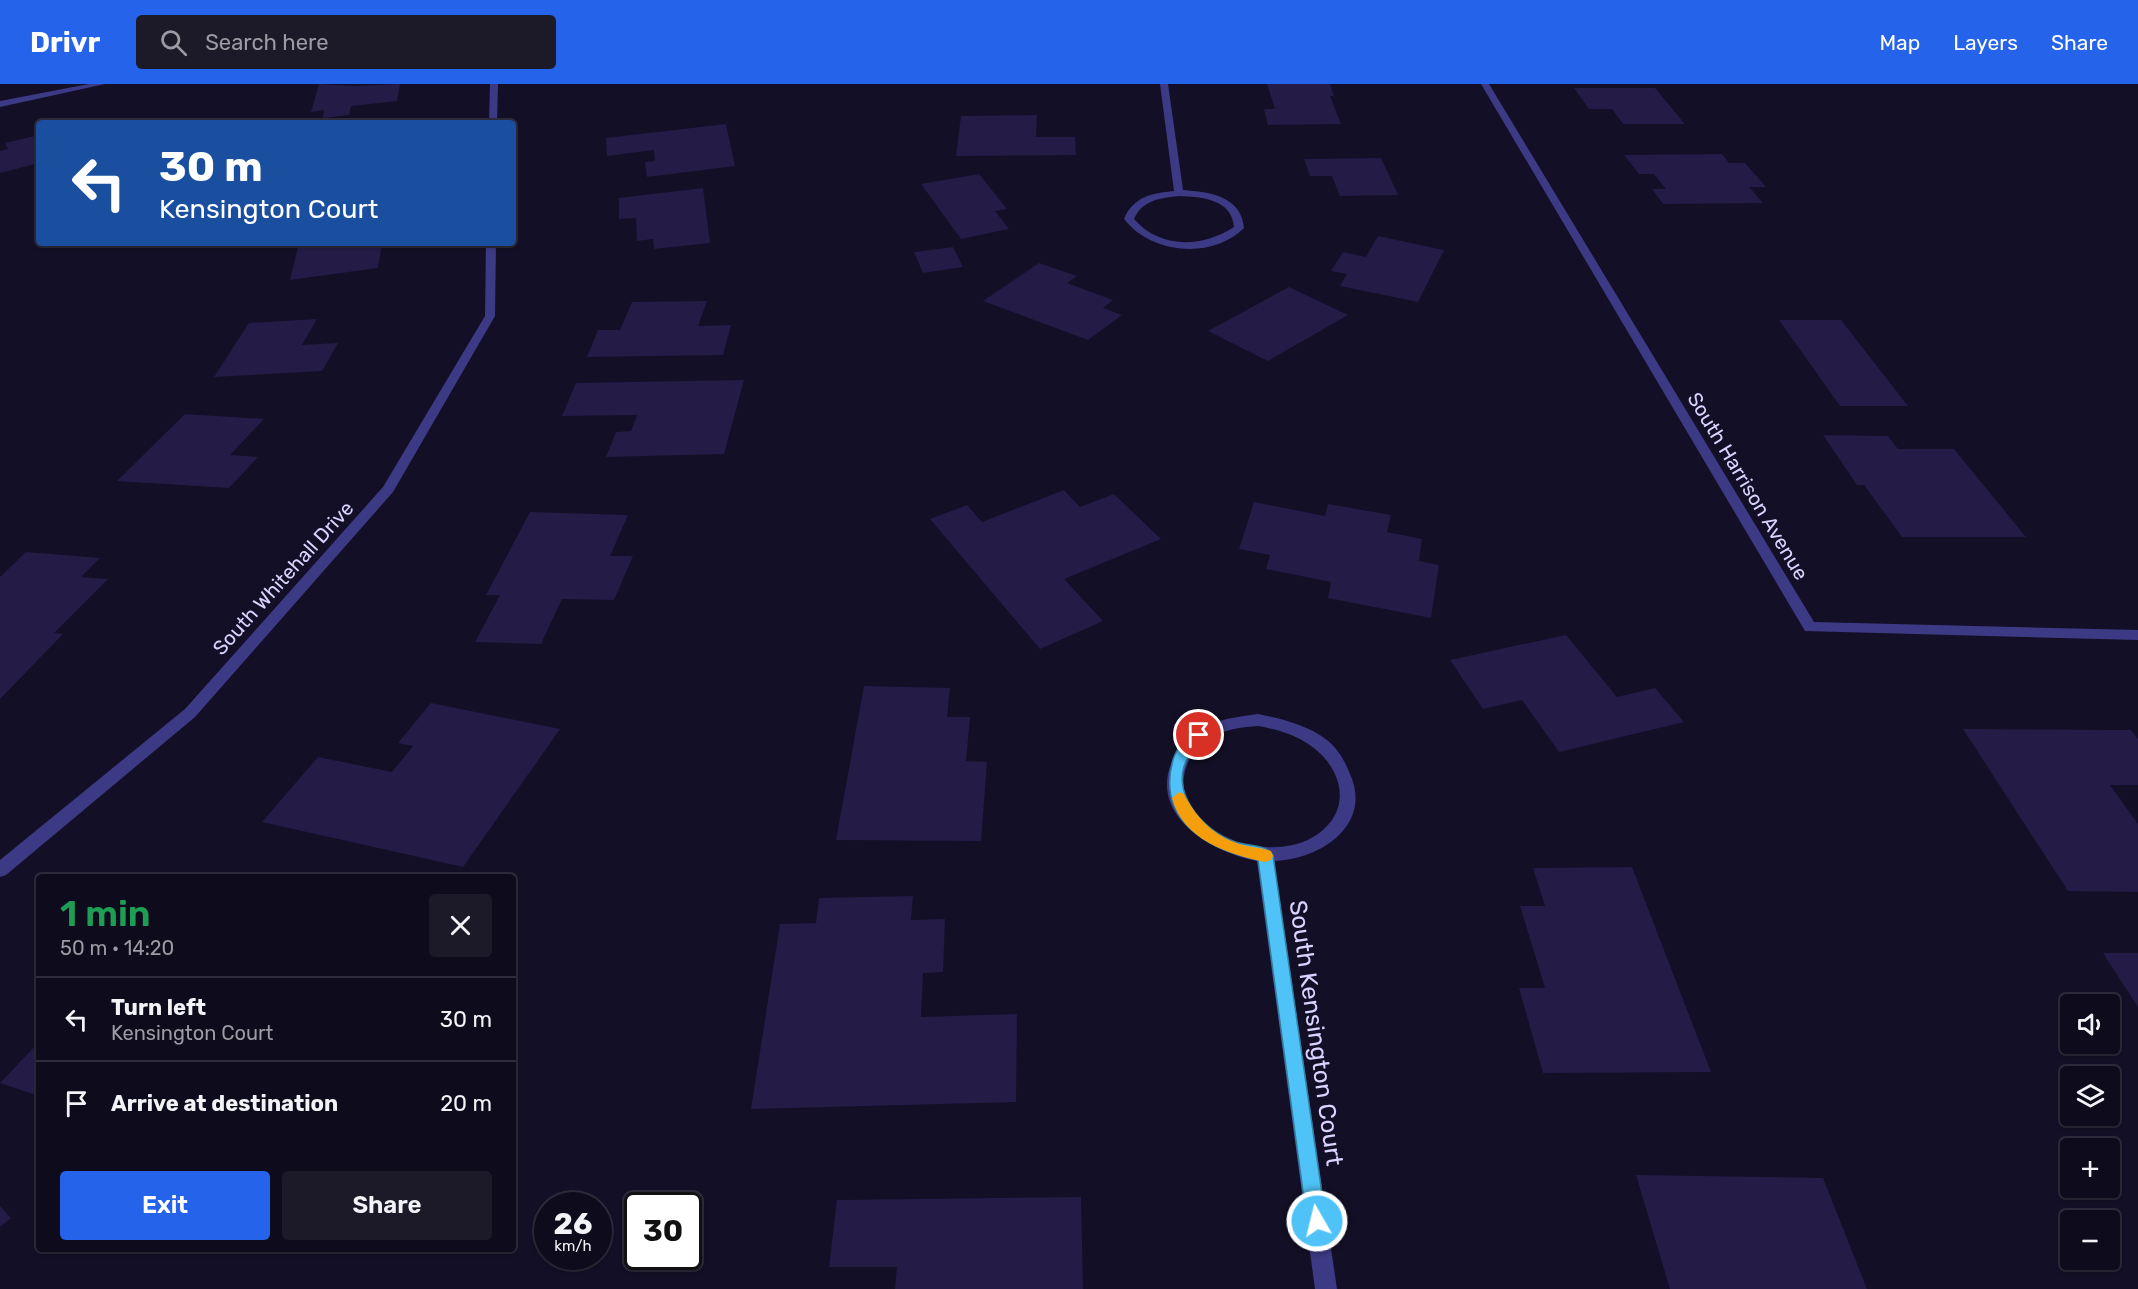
<!DOCTYPE html>
<meta charset="utf-8">
<style>
body{margin:0;font-family:Rubik,sans-serif;background:#1c1929;color:#f1f3f6;height:100vh;display:flex;flex-direction:column;font-size:22px;white-space:nowrap}
*{box-sizing:border-box;margin:0}
p{font-size:20px;color:#9b9ba3}
.icon{flex:none;width:33px;height:33px;fill:none;stroke:currentColor;stroke-width:2;stroke-linecap:round;stroke-linejoin:round}
.map{position:relative;flex:1;overflow:hidden}
.panel{position:absolute;left:36px;top:790px;width:480px;height:378px;display:flex;flex-direction:column;background:#0e0b1c;border-radius:6px;box-shadow:0 2px 4px #0004,0 0 0 2px #2e2b3b}
.panel>*{flex:none}
.guide{position:absolute;left:36px;top:36px;width:480px;height:126px;border-radius:6px;box-shadow:0 2px 4px #0004,0 0 0 2px #2e2b3b;background:#1a4fa0;color:#fff;overflow:hidden}
.controls{position:absolute;left:2060px;top:910px;display:grid;gap:12px}
.controls a{display:grid;place-items:center;width:60px;height:60px;border-radius:6px;background:#0e0b1c;box-shadow:0 2px 4px #0004,0 0 0 2px #2e2b3b;font-size:30px}
.speed{position:absolute;left:534px;top:1108px;display:flex;gap:12px;font-size:30px;font-weight:700;text-align:center}
.speed>*{display:grid;place-content:center;width:78px;height:78px;border-radius:50%;background:#0e0b1c;box-shadow:0 2px 4px #0004,0 0 0 2px #2e2b3b;line-height:1}
.speed small{font-size:15px;font-weight:400}
.speed .limit{border:3px solid #111;border-radius:9px;background:#fff;color:#111}
.pin{position:absolute;display:grid;place-items:center;width:51px;height:51px;color:#fff;margin:-26px;border:3px solid #fff;border-radius:50%;box-shadow:0 2px 6px #0007}
.me{position:absolute;width:66px;margin:-33px;rotate:352deg;stroke-linejoin:round;filter:drop-shadow(0 0 4px #0008)}
.turn{display:flex;align-items:center;gap:21px;height:126px;padding:0 24px;font-size:27px}
.turn .icon{width:78px;height:78px;stroke-width:2.5}
.turn b{display:block;font-size:42px;line-height:51px}
.round{display:grid;place-items:center;flex:none;width:63px;height:63px;border-radius:6px;background:#1c1929}
.head{display:flex;align-items:center;justify-content:space-between;height:102px;padding:0 24px}
h1{font-size:36px;font-weight:600;line-height:45px;color:#1e9e55}
.button{display:flex;gap:12px;margin-top:auto;padding:12px 24px}
.button a{flex:1;height:69px;border-radius:6px;background:#2563eb;color:#fff;font-size:24px;font-weight:600;line-height:69px;text-align:center}
.button a+a{background:#1c1929;color:#f1f3f6}
ul{padding:0;list-style:none}
li{display:flex;align-items:center;gap:18px;height:84px;padding:0 24px;border-top:2px solid #2e2b3b}
li div{flex:1}
li b{display:block;font-size:22px}
li em{font-style:normal}
header{display:flex;align-items:center;gap:36px;box-sizing:border-box;height:84px;padding:0 30px;background:#2563eb;color:#fff}
header strong{font-size:28px}
nav{display:flex;gap:33px;margin-inline-start:auto;font-size:21px}
.search{width:420px;height:54px;background:#1c1929;display:flex;align-items:center;gap:15px;box-sizing:border-box;padding:0 21px;border-radius:6px;color:#9b9ba3;font-size:22px}
.map>svg:first-child{display:block}
.building{fill:#241b47}
.lines{fill:none;stroke-linecap:round;stroke-linejoin:round}
.street{fill:#3d3a85;fill-rule:evenodd}
.route{fill:#4fc3f7;stroke:#337fa1;stroke-width:1.5}
.slow{fill:#f59e0b}
.labels{text-anchor:middle;stroke-width:6;stroke-linejoin:round;paint-order:stroke}
.street-label{font-size:20px;fill:#d9d4ff;stroke:#130f26}
.near-street-label{font-size:24px;fill:#d9d4ff;stroke:#130f26}
</style>
<header>
<strong>Drivr</strong>
<div class="search"><svg class="icon" aria-label="search" viewBox="0 0 24 24"><circle cx="10" cy="10" r="6"/><path d="M15 15l6 6"/></svg>Search here</div>
<nav><a>Map</a><a>Layers</a><a>Share</a></nav>
</header>
<div class="map">
<svg width="2138" height="1205" viewBox="0 0 2138 1205">
<rect width="100%" height="100%" fill="#130f26"/>
<!-- building -->
<path class="building" d="M319,0L355,2L400,0L397,17L351,22L349,31L323,34L324,26L311,28Z
M1267,0H1330L1334,12H1330L1341,40L1268,41L1264,25H1275Z
M1574,4H1655L1685,40H1623L1612,25H1589Z
M1037,31L1036,53H1075L1076,71L956,72L961,32Z
M726,40L735,82L647,93L645,78L655,77L654,66L607,72L606,54Z
M39,51V79L0,89V67L8,65L5,59Z
M1722,70L1729,79H1745L1766,103H1749L1763,119L1663,120L1652,105H1666L1654,90H1639L1624,71Z
M1381,74L1398,111L1340,112L1332,92H1310L1304,75Z
M979,90L1007,125L995,127L1009,145L961,155L921,100Z
M703,104L710,159L654,165L653,155L637,157L636,134L619,135V114Z
M1378,152L1444,166L1418,218L1340,202L1347,190L1331,187L1343,168L1366,173Z
M299,159H362V163L382,160L378,184L290,196Z
M953,163L963,183L923,189L914,168Z
M1039,179L1077,192L1067,199L1113,216L1103,224L1122,231L1088,256L983,217Z
M1289,203L1348,231L1268,277L1208,247Z
M707,217L698,242L731,241L723,271L587,273L598,246H620L632,218Z
M317,235L302,261L338,259L322,287L214,293L249,239Z
M1779,236H1841L1908,322H1840Z
M744,296L724,370L606,373L616,348L631,347L637,331L562,332L576,299Z
M185,330L264,335L230,371L258,373L229,404L117,397Z
M1823,351L1888,352L1898,365H1954L2026,453H1902L1864,401H1857Z
M1064,406L1080,423L1114,410L1161,455L1064,495L1103,537L1040,565L930,435L967,421L982,438Z
M1254,418L1325,432L1328,420L1391,431L1387,448L1422,455L1419,477L1439,481L1431,534L1328,514L1331,498L1266,485L1270,471L1239,465Z
M530,428L628,431L610,472H633L614,516L562,515L541,560L475,558L500,511H486Z
M26,468L100,474L81,493L108,495L54,549L63,550L0,615V493Z
M1566,551L1617,613L1655,604L1684,638L1559,668L1522,616L1483,625L1450,576Z
M864,602L950,604L947,633H970L966,677L987,678L981,757L836,756Z
M431,619L560,645L463,783L262,738L318,673L392,688L413,662L398,659Z
M1963,645L2131,646L2138,655V701H2110L2138,740V808L2068,807Z
M1632,783L1711,988L1543,989L1519,904H1545L1520,822H1545L1533,784Z
M913,812L911,836L945,835L943,888L923,889L921,933L1017,930L1016,1018L751,1025L780,840L816,839L819,814Z
M2103,869H2138V923Z
M39,958V1012L0,999Z
M1636,1091L1823,1094L1867,1205H1670Z
M1081,1113L1083,1205H895L897,1183H829L837,1116Z
M0,1122L11,1134L0,1143Z"/>
<g class="lines">
<!-- street -->
<path class="street" d="M89,0H105L0,23V17Z
M490,0H498L497,39H489Z
M1160,0H1168L1183,106C1210,108 1241,112 1244,144C1212,176 1151,170 1124,135C1133,113 1152,109 1174,107ZM1179,112C1202,113 1232,115 1234,143C1202,164 1160,165 1134,135C1142,116 1160,114 1179,112Z
M1481,0H1489L1814,538L2138,546V556L1805,547Z
M486,159H496L495,232L393,408L195,633L6,791L0,793V776L185,625L383,403L485,232Z
M1258,630C1282,635 1307,641 1327,656C1338,665 1345,677 1350,690C1373,741 1320,776 1274,777L1337,1205H1315L1257,777C1215,769 1150,734 1171,680C1176,668 1182,658 1192,650C1210,636 1236,633 1258,630ZM1258,642C1274,645 1291,649 1305,658C1341,679 1355,724 1318,750C1302,761 1284,764 1266,763C1226,762 1169,728 1187,681C1192,668 1201,658 1214,652C1227,645 1243,643 1258,642Z"/>
</g>
<!-- route -->
<path class="route" d="M1199,645L1206,651C1202,659 1193,664 1189,672C1167,707 1203,747 1235,758C1246,762 1267,760 1273,771L1326,1137L1323,1143L1317,1146L1310,1143L1307,1137L1258,776C1207,765 1156,736 1173,676C1176,665 1188,649 1199,645Z"/>
<!-- slow -->
<path class="slow" d="M1179,708L1184,710C1195,731 1210,749 1234,758C1245,763 1259,763 1271,767L1273,772L1271,776L1265,778C1228,770 1183,756 1172,714Z"/>
<g class="labels">
<!-- street labels -->
<g class="street-label">
<text transform="translate(1748 402) rotate(59)" y="7">South Harrison Avenue</text>
<text transform="translate(283 494) rotate(-48)" y="7">South Whitehall Drive</text>
</g>
<!-- near-street labels -->
<g class="near-street-label">
<text transform="translate(1316 949) rotate(82)" y="8">South Kensington Court</text>
</g>
</g>
</svg>
<div class="controls">
<a><svg class="icon" aria-label="sound" viewBox="0 0 24 24"><path d="M4 9h4l5-4v14l-5-4H4zM17 9q2 3 0 6"/></svg></a>
<a><svg class="icon" aria-label="layers" viewBox="0 0 24 24"><path d="M12 4l9 5-9 5-9-5zM3 14l9 5 9-5"/></svg></a>
<a>+</a>
<a>−</a>
</div>
<div class="speed"><div>26<small>km/h</small></div><div class="limit">30</div></div>
<div class="pin" style="left:1199px;top:651px;background:#d93025"><svg class="icon" aria-label="arrive" viewBox="0 0 24 24"><path d="M6 21V4h12l-3 4 3 4H6"/></svg></div>
<svg class="me" style="left:1317px;top:1137px" viewBox="-20 -20 40 40"><circle r="17" fill="#4fc3f7" stroke="#fff" stroke-width="3"/><path d="M0-11L8 9 0 5-8 9z" fill="#fff"/></svg>
<div class="guide">
<div class="turn"><svg class="icon" aria-label="left" viewBox="0 0 24 24"><path d="M17 20v-9H6M10 6l-5 5 5 5"/></svg><div><b>30 m</b>Kensington Court</div></div>
</div>
<section class="panel">
<div class="head"><div><h1>1 min</h1><p>50 m · 14:20</p></div><a class="round"><svg class="icon" aria-label="close" viewBox="0 0 24 24"><path d="M6 6l12 12M18 6L6 18"/></svg></a></div>
<ul>
<li><svg class="icon" aria-label="left" viewBox="0 0 24 24"><path d="M17 20v-9H6M10 6l-5 5 5 5"/></svg><div><b>Turn left</b><p>Kensington Court</p></div><em>30 m</em></li>
<li><svg class="icon" aria-label="arrive" viewBox="0 0 24 24"><path d="M6 21V4h12l-3 4 3 4H6"/></svg><div><b>Arrive at destination</b></div><em>20 m</em></li>
</ul>
<div class="button"><a>Exit</a><a>Share</a></div>
</section>
</div>
